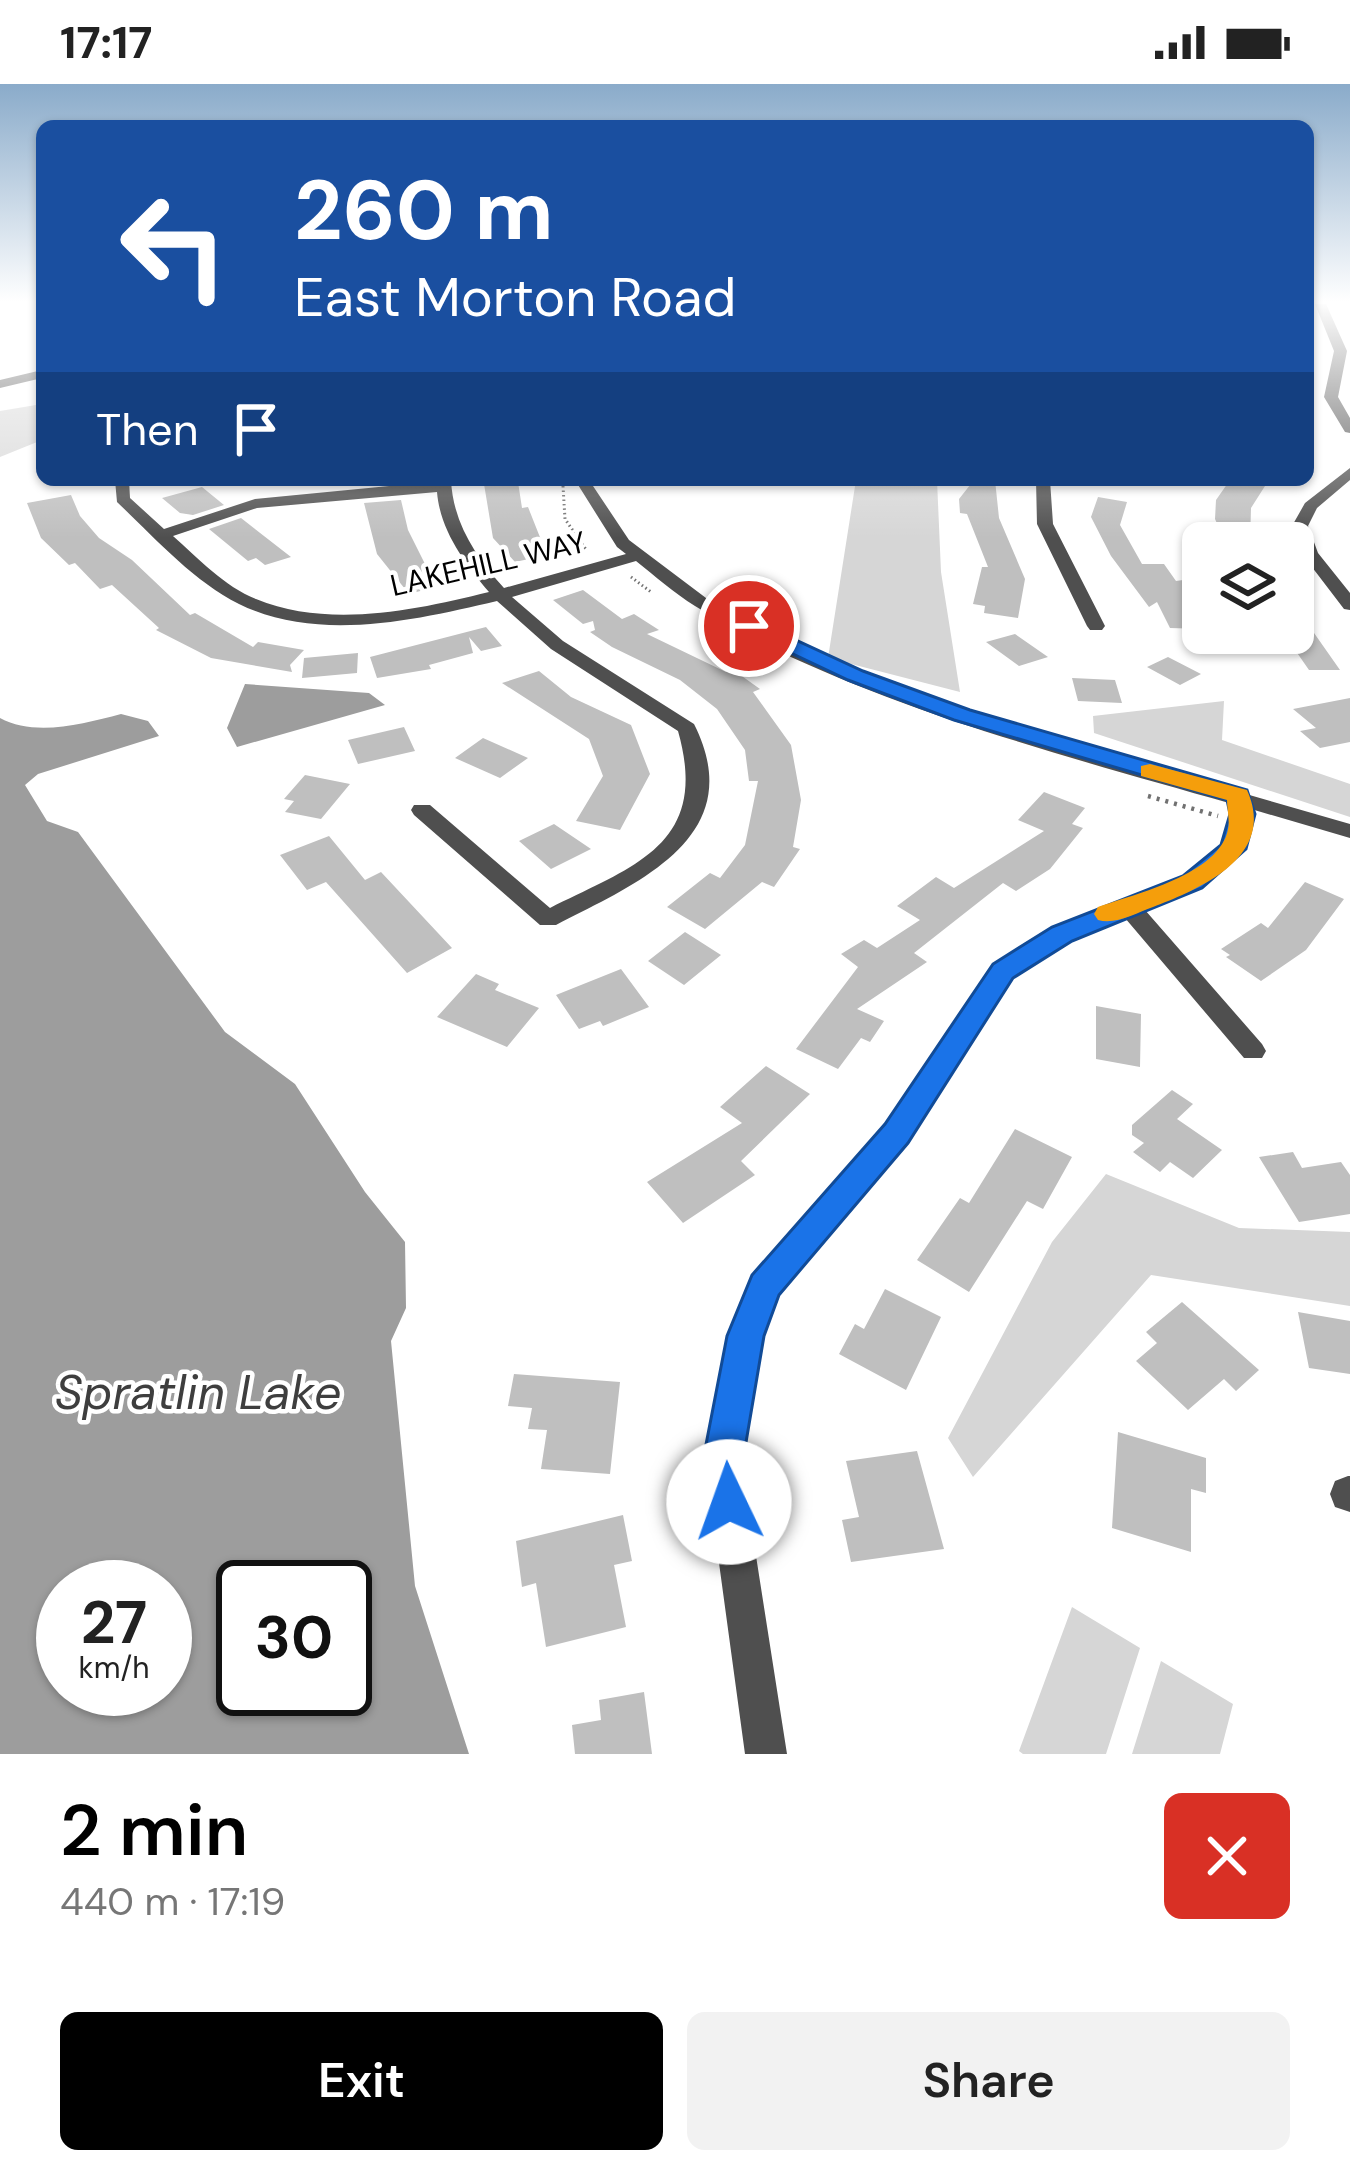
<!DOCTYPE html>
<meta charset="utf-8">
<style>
body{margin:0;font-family:"DM Sans",sans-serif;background:#f2f2f2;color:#222;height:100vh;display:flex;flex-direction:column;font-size:45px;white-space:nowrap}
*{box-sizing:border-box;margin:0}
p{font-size:39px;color:#767676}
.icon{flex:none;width:66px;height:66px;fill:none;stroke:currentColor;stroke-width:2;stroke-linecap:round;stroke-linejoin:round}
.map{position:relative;height:1670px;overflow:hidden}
.side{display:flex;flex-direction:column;background:#fff;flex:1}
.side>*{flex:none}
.top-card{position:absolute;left:36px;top:36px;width:1278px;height:366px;border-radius:18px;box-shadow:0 3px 9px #0004;background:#1a4fa0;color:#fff;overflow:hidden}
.controls{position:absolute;left:1182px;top:438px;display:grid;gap:24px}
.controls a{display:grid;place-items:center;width:132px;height:132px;border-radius:18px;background:#fff;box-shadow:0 3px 9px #0004;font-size:60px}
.speed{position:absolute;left:36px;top:1476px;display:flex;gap:24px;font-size:60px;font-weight:700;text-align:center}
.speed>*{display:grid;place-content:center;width:156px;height:156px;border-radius:50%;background:#fff;box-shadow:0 3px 9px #0004;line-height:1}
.speed small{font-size:30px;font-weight:400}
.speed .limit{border:6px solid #111;border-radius:18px;background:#fff;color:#111}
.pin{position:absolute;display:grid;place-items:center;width:102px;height:102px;color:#fff;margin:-51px;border:6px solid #fff;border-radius:50%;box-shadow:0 3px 12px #0007}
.me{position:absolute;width:132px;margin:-66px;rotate:357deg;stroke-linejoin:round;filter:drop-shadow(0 0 9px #0008)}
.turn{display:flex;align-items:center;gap:42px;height:252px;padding:0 60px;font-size:54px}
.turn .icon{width:156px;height:156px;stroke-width:2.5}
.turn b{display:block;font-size:84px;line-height:102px}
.then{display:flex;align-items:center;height:114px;padding:0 60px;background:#0003;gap:24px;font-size:45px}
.round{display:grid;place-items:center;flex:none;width:126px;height:126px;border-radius:18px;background:#f2f2f2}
.summary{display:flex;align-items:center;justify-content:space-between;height:204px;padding:0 60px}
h1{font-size:72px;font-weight:600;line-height:90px;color:#000}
.primary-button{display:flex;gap:24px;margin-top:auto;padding:24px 60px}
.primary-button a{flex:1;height:138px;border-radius:18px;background:#000;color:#fff;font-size:48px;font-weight:600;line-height:138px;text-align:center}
.primary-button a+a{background:#f2f2f2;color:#222}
.status{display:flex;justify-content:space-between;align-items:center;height:84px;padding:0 60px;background:#fff;direction:ltr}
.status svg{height:33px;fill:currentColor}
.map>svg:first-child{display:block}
.green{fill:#d6d6d6}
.water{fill:#9d9d9d;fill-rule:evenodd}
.building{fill:#bfbfbf}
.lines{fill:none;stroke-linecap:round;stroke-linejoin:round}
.path-far1{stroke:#717171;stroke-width:3;stroke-dasharray:1.5 3;stroke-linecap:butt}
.path{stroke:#717171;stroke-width:4.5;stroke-dasharray:3 6;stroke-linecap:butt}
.street{fill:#4f4f4f;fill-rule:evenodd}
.route{fill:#1a73e8;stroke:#114b97;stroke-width:3}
.slow{fill:#f59e0b}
.labels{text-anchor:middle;stroke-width:9;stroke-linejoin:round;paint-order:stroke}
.far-street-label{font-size:30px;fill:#000;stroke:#fff}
.near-water-label{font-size:48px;font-style:italic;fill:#3e3e3e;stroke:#fff}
</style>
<div class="status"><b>17:17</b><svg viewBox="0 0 49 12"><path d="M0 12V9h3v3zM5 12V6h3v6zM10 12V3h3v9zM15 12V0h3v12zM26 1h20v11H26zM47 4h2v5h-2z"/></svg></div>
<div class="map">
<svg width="1350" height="1670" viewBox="0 0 1350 1670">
<rect width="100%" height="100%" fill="#fff"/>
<!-- green -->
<path class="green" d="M42,320V356L0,373V327Z
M856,396H937L941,488L960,608L828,574Z
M1224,617L1222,656L1350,700V733L1094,649L1093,632Z
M1106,1090L1239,1144L1350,1148V1222L1151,1191L973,1393L948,1354L1052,1158Z
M1072,1523L1140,1564L1106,1670H1023L1019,1667Z
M1161,1577L1233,1620L1220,1670H1132Z"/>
<!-- water -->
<path class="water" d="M245,600L369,609L385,621L237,663L227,644Z
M121,630L148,637L159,652L38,690L25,701L47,737L78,748L225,948L295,1000L365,1108L405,1158L406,1224L391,1257L415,1502L469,1670H0V634C35,653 83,640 121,630ZM63,1503H165V1605H63ZM243,1503H345V1605H243Z"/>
<!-- building -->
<path class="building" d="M974,396H995L999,434L1025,495L1018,534L984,529L985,522L973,520L982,483H988L967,430L960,429L959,415Z
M1230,396L1265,402L1251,424L1250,459H1226L1215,435L1216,416Z
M518,398L522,424L528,423L547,471L515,478L493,454L484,400Z
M202,403L224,421L193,431L180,429L162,414Z
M71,411L80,432L99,454L132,476L190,531L195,529L253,563L258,558L304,566L290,581L292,588L211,574L156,546L159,544L112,501L100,505L75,479L69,481L41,454L27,419Z
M1098,413L1127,418L1120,441L1142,480H1164L1176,497L1183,496L1203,533V545L1170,544L1157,518L1149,523L1111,472L1091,433Z
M401,416L408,446L425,480L443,501L409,510L377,470L364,419Z
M241,434L291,473L265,481L256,474L248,477L209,445Z
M583,506L622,535L634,530L659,546L647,550L726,588L732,585L760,605L753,608L791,661L801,716L793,763L800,765L774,803L762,798L705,845L667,823L710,789L720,794L745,761L758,697H749L745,666L717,625L680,596L612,563L590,548L595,546L593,537L583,540L553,516Z
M1293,519L1340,586H1309L1293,563Z
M486,543L502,562L481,567L469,553L473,569L429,581L431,585L377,594L370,573Z
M1015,550L1048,573L1019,582L986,558Z
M358,569L357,589L302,594L304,574Z
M1168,573L1201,590L1180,601L1147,583Z
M539,587L571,613L631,641L650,690L620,746L576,737L603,692L589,655L502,599Z
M1072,594L1115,596L1122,619L1078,617Z
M1350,614V658L1320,664L1300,647L1316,644L1293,625Z
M404,643L415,667L358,680L348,656Z
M483,654L528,674L500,694L455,674Z
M305,691L350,700L321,735L285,728L294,717L284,715Z
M1044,708L1085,724L1072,740L1083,744L1050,785L1016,807L1003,799L914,869L927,878L857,925L884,937L870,958L861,954L838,985L796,965L858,883L841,870L864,856L877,864L920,836L897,822L936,793L954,804L1044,747L1018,736Z
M554,740L591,765L551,785L519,757Z
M329,752L365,796L381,788L452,864L407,889L326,798L307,806L280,771Z
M1305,798L1344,815L1306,866L1261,897L1226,873L1230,871L1221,865L1261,839L1268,844Z
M685,848L721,871L684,901L648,877Z
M621,885L649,923L603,942L600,937L579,945L556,911Z
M476,890L499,900L495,906L539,924L507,963L437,933Z
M1096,922L1141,930L1140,983L1096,975Z
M766,982L810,1010L741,1077L755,1091L683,1139L647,1098L742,1039L720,1023Z
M1172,1006L1193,1020L1177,1035L1222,1066L1193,1094L1170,1078L1160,1088L1133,1068L1144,1059L1132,1051V1041Z
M1015,1045L1072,1073L1043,1125L1027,1117L969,1208L917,1176L960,1114L969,1119Z
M1293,1068L1302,1084L1341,1078L1350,1091V1130L1299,1138L1259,1073Z
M885,1205L941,1233L906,1306L839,1270L855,1240L864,1245Z
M1182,1218L1259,1286L1236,1307L1224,1295L1188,1326L1136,1277L1157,1259L1146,1248Z
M1298,1228L1350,1237V1290L1309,1284Z
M514,1290L620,1298L610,1390L541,1385L547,1346L528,1345L532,1324L508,1322Z
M1118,1348L1206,1374V1409L1191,1405V1468L1112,1444Z
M917,1367L944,1465L851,1478L842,1436L859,1433L846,1377Z
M623,1431L632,1477L614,1481L626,1543L546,1563L536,1499L522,1503L516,1457Z
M644,1608L652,1670H575L572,1641L601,1636L599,1616Z"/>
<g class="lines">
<!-- path-far1 -->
<path class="path-far1" d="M563,402L565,435L587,467
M631,493L651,508"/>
<!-- path -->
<path class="path" d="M1148,712L1218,732"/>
<!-- street -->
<path class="street" d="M1315,220H1326L1347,267L1338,313L1350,334V349L1345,348L1324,313L1334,267Z
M42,286V294L0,304V296Z
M1350,384V396L1317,424L1308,442L1318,469L1350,509V526L1344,525L1302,470L1292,442L1305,419Z
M115,396H129L130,414L164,445L255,415L451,396C453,439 476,473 504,504L626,470L617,463L575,396H589L629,456L706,514L810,566L930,613L1055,655L1350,740V754L1251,725C1255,787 1193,806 1145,826L1262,960L1266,967L1262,974H1244L1125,834L1071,856L1012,893L906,1058L777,1210L761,1252L741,1376L787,1670H745L705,1376L729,1252L753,1192L886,1042L994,881L1053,844L1184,793L1215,772L1230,748L1229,719C1057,670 847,615 695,522C674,509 655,492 636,477L512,513L563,557L694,640C751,753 637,799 556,841H540L414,731L411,726L414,721H430L550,824C636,781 710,760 678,647L551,565L497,517C416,536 318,559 239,520C193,497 154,453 117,418ZM437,408C440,446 465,480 489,508C416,526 329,545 256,515C225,503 198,474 173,452L257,424Z
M1036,396H1050L1053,440L1105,542L1102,546H1090L1087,542L1037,440Z
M1348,1392H1350V1428L1335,1423L1330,1410L1335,1397Z"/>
</g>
<!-- sky -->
<linearGradient id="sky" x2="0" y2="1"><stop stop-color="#8aabca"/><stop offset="0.48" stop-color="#fff"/><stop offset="1" stop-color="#fff" stop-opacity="0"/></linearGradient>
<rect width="1350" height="454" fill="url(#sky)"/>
<!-- route -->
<path class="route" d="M742,538H757L863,587L970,626L1247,706L1255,730L1246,765L1202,804L1072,857L1013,894L908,1059L779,1211L764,1252L743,1376L749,1418L743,1432L729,1438L715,1432L703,1376L727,1252L752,1191L885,1040L993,880L1052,843L1183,792L1221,761L1230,730L1227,716L954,636L848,596L742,546Z"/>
<!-- slow -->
<path class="slow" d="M1150,680L1247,706C1277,772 1202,804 1153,823C1136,829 1116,841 1098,836L1094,830L1098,823C1135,810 1220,790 1228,745C1230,737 1227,725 1227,716L1141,692V682Z"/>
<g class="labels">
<!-- far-street labels -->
<g class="far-street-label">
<text transform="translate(488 480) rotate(-13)" y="10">LAKEHILL WAY</text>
</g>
<!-- near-water labels -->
<g class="near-water-label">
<text x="198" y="1325">Spratlin Lake</text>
</g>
</g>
</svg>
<div class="controls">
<a><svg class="icon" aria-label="layers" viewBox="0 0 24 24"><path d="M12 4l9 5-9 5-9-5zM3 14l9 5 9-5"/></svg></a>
</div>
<div class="speed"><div>27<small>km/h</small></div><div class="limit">30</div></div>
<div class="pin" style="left:749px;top:542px;background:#d93025"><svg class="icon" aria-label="arrive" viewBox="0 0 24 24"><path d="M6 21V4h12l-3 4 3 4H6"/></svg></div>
<svg class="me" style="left:729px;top:1418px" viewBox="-20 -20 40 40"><circle r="19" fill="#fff"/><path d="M0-13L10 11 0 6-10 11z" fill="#1a73e8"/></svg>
<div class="top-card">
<div class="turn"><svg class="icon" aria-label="left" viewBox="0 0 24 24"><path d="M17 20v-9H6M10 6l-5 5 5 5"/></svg><div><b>260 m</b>East Morton Road</div></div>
<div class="then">Then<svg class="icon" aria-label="arrive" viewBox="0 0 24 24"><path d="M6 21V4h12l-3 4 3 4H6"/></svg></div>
</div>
</div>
<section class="side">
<div class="summary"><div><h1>2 min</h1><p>440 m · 17:19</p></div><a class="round" style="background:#d93025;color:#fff"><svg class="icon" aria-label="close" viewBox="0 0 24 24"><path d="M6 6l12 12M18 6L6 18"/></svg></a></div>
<div class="primary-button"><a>Exit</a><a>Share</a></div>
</section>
